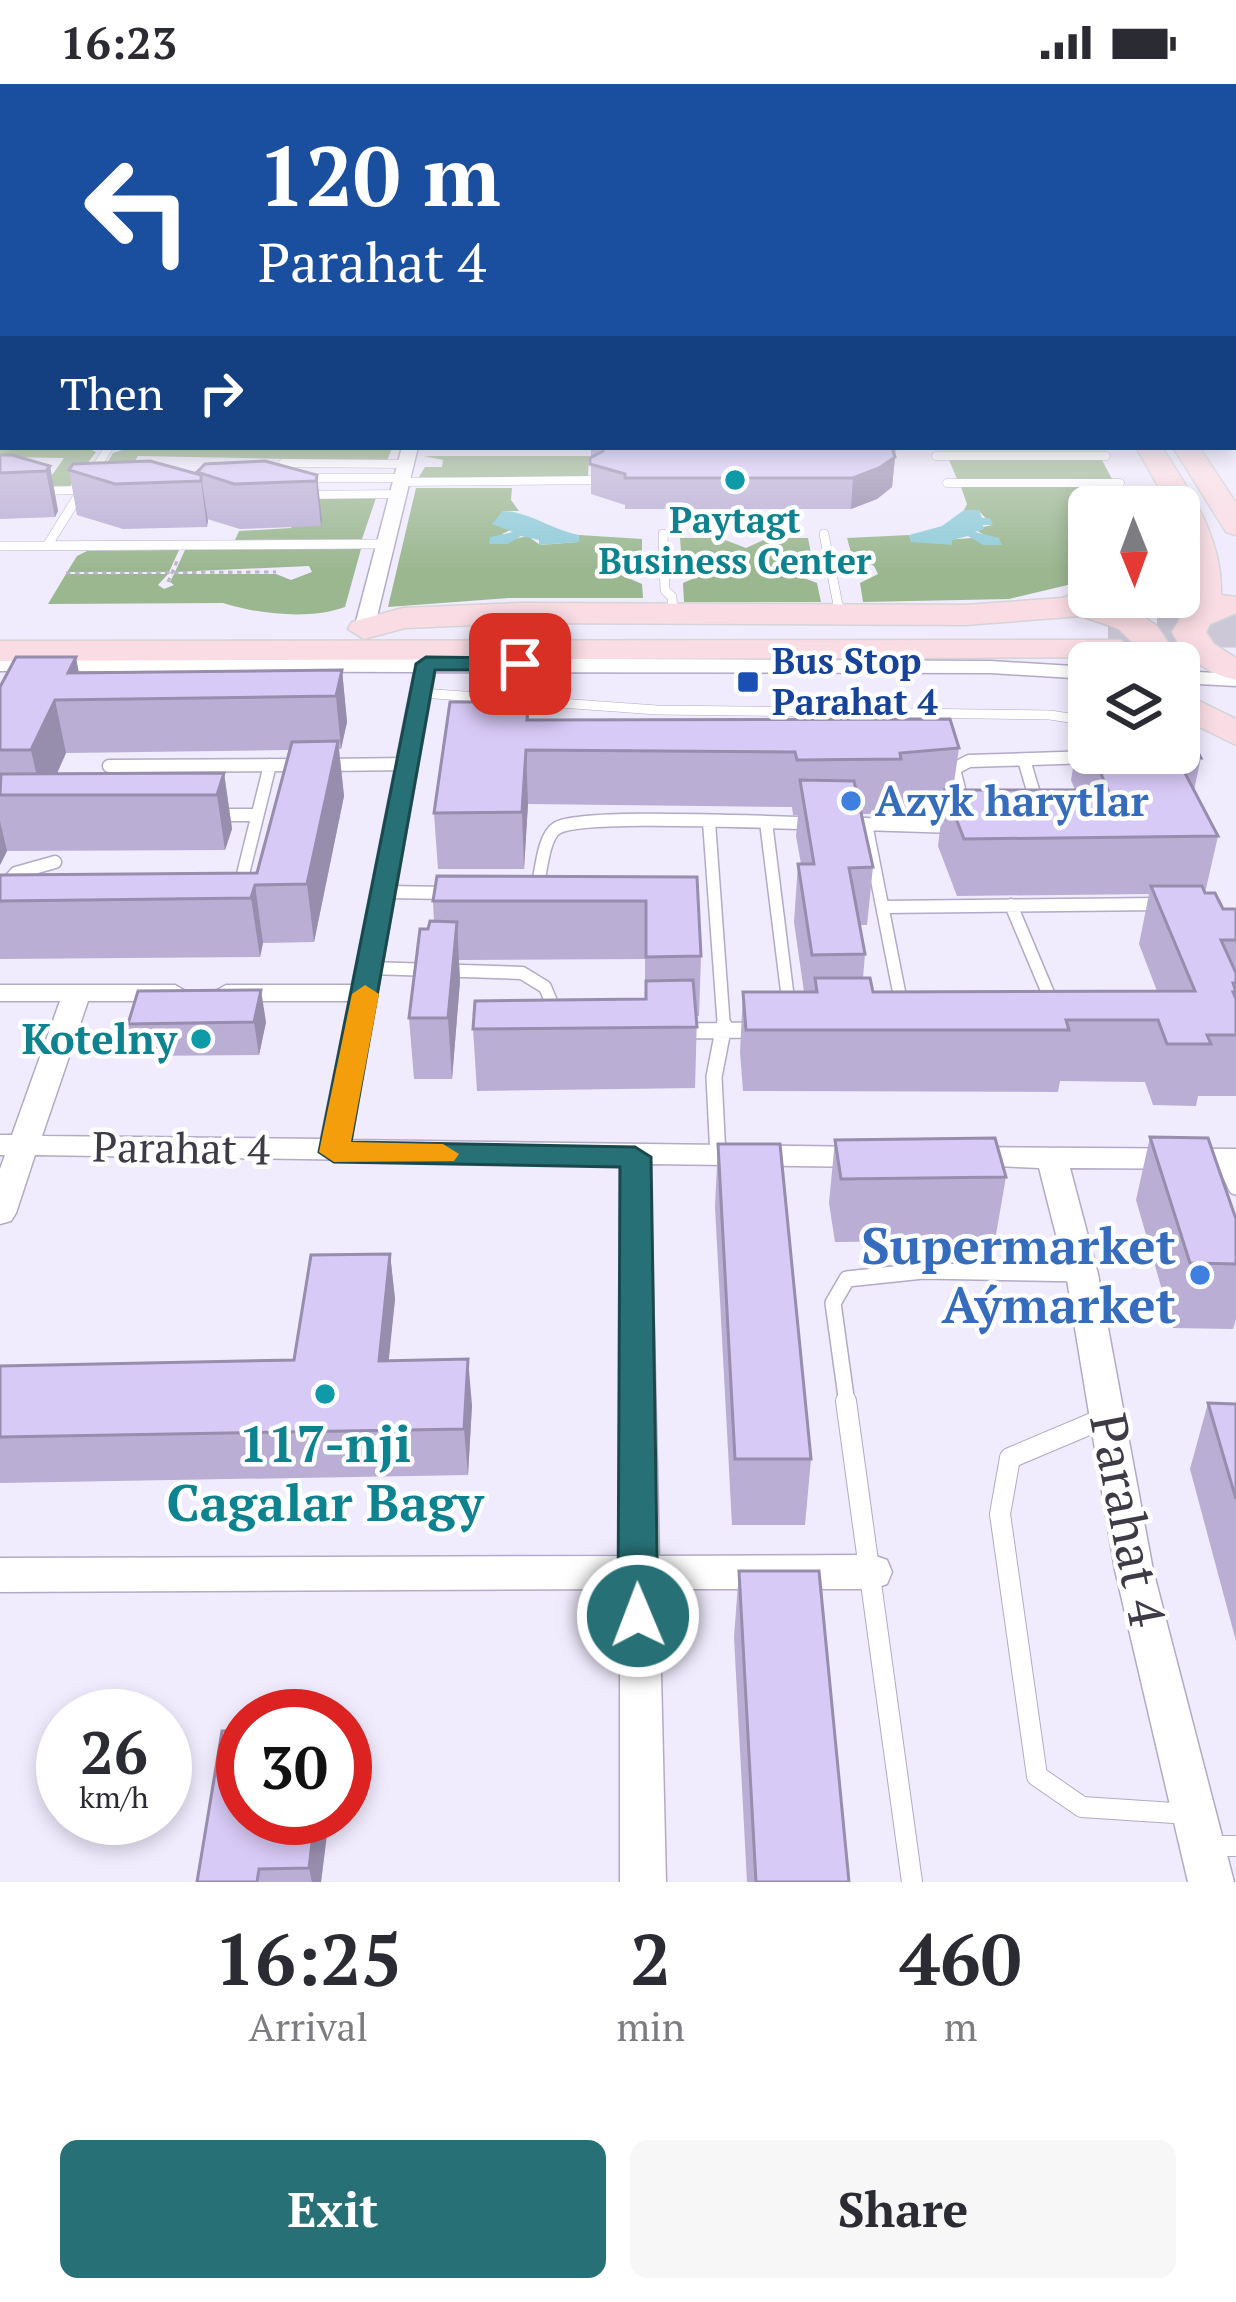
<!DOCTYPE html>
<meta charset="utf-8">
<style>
body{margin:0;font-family:"PT Serif",serif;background:#f7f7f7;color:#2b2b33;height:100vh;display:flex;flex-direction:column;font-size:45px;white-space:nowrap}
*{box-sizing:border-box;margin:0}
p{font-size:39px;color:#7c7c81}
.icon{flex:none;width:66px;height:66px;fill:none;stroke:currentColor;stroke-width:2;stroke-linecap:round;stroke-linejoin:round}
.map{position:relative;height:1798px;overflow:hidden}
.side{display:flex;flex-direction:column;background:#fff;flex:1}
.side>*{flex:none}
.guide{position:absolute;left:0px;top:0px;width:1236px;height:366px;box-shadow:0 6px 18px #0003;background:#1a4fa0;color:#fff;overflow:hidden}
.needle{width:78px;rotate:179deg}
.tools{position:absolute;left:1068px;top:402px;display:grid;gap:24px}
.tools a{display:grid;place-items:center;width:132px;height:132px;border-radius:18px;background:#fff;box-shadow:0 6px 18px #0003;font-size:60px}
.speed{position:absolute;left:36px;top:1605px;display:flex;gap:24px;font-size:60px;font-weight:700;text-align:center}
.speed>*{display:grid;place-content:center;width:156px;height:156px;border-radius:50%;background:#fff;box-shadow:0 6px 18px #0003;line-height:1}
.speed small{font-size:30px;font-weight:400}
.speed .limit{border:18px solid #d22;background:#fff;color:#111}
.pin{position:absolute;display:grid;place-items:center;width:102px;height:102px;color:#fff;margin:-51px;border-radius:24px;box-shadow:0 6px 18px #0006}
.me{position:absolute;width:132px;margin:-66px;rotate:359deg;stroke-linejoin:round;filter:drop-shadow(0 0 9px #0008)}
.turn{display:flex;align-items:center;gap:42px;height:252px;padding:0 60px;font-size:54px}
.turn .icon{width:156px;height:156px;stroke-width:2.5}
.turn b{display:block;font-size:84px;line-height:102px}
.then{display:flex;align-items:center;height:114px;padding:0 60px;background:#0003;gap:24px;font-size:45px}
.eta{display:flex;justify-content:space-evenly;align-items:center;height:204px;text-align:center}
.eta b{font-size:72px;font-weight:700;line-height:84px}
.action{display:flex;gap:24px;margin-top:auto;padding:24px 60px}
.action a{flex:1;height:138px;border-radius:18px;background:#277176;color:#fff;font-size:48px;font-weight:700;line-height:138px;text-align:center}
.action a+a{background:#f7f7f7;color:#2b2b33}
.status{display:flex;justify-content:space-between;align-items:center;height:84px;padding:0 60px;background:#fff;direction:ltr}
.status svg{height:33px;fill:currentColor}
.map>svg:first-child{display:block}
.forest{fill:#9bb790}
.water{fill:#90ccd8}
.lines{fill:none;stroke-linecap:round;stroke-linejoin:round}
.primary-tunnel{stroke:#ccc8d8;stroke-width:33;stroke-dasharray:33 16;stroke-linecap:butt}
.lane-far4-casing{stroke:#b3aac6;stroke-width:9}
.lane-far3-casing{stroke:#b3aac6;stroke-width:10}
.lane-far2-casing{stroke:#b3aac6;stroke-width:15}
.lane-far1-casing{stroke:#b3aac6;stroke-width:18}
.lane-casing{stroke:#b3aac6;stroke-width:22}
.street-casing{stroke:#b3aac6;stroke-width:3}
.primary-casing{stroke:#d5d4d6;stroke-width:3}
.path{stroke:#bab5c5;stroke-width:3;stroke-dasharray:4.5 4.5;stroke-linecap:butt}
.lane-far4{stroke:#fff;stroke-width:8}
.lane-far3{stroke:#fff;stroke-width:9}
.lane-far2{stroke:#fff;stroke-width:12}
.lane-far1{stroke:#fff;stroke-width:15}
.lane{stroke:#fff;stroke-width:20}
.street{fill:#fff;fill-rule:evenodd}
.primary{fill:#fadde4;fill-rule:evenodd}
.wall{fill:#baaed4;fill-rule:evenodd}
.shaded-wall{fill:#978dad}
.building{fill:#d8caf7;stroke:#978dad;stroke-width:3}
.route{fill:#277176;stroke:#19494d;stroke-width:3}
.slow{fill:#f59e0b}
.culture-dot{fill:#0f9aa8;stroke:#fff;stroke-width:4.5}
.transit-dot{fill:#1a4fb4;stroke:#fff;stroke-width:4.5}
.shop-dot{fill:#3f7fe0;stroke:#fff;stroke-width:4.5}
.labels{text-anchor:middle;stroke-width:9;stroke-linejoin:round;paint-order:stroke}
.far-culture-label{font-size:36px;font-weight:bold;fill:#0d838f;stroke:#fff}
.far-transit-label{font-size:36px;font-weight:bold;fill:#164399;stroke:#fff;text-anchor:start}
.shop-label{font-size:42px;font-weight:bold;fill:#366cbe;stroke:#fff;text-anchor:start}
.culture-label{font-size:42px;font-weight:bold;fill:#0d838f;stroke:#fff;text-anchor:end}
.street-label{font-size:42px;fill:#3e3a46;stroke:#fff}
.near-shop-label{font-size:51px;font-weight:bold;fill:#366cbe;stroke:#fff;text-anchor:end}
.near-culture-label{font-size:51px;font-weight:bold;fill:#0d838f;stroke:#fff}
.near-street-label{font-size:51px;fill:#3e3a46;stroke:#fff}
</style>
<div class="status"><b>16:23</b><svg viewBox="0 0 49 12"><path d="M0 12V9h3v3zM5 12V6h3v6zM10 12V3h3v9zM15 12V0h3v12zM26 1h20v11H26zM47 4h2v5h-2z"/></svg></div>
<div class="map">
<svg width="1236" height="1798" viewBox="0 0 1236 1798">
<rect width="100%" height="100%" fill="#f0ebfd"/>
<!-- forest -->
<path class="forest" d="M0,363H86L96,368L70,402L0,401H45L64,374L0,373Z
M128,364H392L387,377L138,372L120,400L92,404L113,369Z
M424,372H589L588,393H419L425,383H442L443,376Z
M949,376H1102L1112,395H957Z
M1116,402L1127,423H1089V496L1009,515L863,518L860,499L878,490L874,482L852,472L847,454L909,451L912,458L988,453L974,445L992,441L979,427L964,426L967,420L961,403Z
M416,404H512L511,416L519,427H503L493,440L513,445L502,450L509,456L528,452L540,461L578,458L579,451L642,455V474L623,483L621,491L642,500L643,514H509L388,523Z
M266,414H376L362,455L235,456L239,447L291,444L299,423Z
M680,454H720L746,464L768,454H808L813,480L793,490L817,499L821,518H684L683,499L704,490L682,481Z
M361,465L345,523C310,536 257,530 223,519L48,520L66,490H168L158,501L164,505L174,501L170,498L174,490H276L291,496L312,488L309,482L175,488L185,466Z
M179,466L169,488H67L77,472L87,467Z"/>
<!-- water -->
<path class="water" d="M964,426H979L982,434H990L993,441H983L984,445L975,448L999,454L1002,461H983L968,452L952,456V461L912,458L909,451L942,442Z
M503,427C527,427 553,446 579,451V458L539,461V456L521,452L508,460H489L490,453L513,448L492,440Z"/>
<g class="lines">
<!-- primary-tunnel -->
<path class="primary-tunnel" d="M1108,547H1236"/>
<defs>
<path id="lane-far4" d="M936,372H1106
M283,379L406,380
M299,394H402
M401,398L595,396
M947,399H1120
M38,407L81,406
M301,411L398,410
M75,417L109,363"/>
<path id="lane-far3" d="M663,450L665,506L672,513L673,530
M824,450L840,531
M0,462L385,460
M47,462L77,414
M422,609L657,626L1050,631L1089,637"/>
<path id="lane-far2" d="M1024,676L1038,723
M325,681L410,680
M109,682L303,681
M963,721L954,685L969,677L1091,673
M214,731H257
M709,738L724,944
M766,738L789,923
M863,740L955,743
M866,740L902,923
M537,805C541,789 543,752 557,744C582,729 770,739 811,739
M239,806L270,681
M0,807L16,789L55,778
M384,808L451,809
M1011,821L1048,909L1044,921
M883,823L1160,820
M370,884L522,889L545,903L557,932"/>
<path id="lane-far1" d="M680,947L754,946
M718,1073L714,993L724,941
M1223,1075L1236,1103
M847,1320L833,1219L847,1195L923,1187L1082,1190"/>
<path id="lane" d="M846,1317L912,1798
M1107,1333L1010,1374L1000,1430L1037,1692L1082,1723L1189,1730
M1207,1762H1236"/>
<path id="street" d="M0,297H3V305H0Z
M402,363H418L374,545L364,551L354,545Z
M426,574L991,577L1089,583V595L991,589L435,588L351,1056L866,1063L877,1066L881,1073L877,1080L866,1083L650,1080L659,1472L873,1471L887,1476L892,1488L887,1500L873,1505H659L666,1798H620V1505L0,1508V1474L620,1472V1080L35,1071L16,1129L11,1137L0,1140V1085L5,1071H0V1051H12L60,917H0V901H175L189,909L175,917H88L42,1052L321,1055L349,917H226L212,909L226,901H352L414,588L0,587V575Z
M1179,587L1236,590V602L1179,599Z
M964,1063L1236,1065V1085L1070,1084L1098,1190L1153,1486L1234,1798H1188L1115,1486L1066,1190L1039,1084L953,1080L949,1073L953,1066Z"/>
<path id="primary" d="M1136,363H1162C1191,410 1223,454 1221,511L1236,513V529L1210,540L1206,548L1214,560L1236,574V596C1207,589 1186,575 1172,548L1182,531L1142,532L1157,542L1172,564L1163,579H1129L1138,564L1119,545L1081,532L965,541L521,539L405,544L364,555L348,545L352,538L403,524L521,519L965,521L1062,514L1089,505V513L1189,512L1190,489L1179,423H1170Z
M1173,363H1199L1236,419V451L1226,448Z
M1120,556L1137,566L1132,573L0,577V557Z
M1179,607L1236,635V661L1179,633Z"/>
</defs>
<!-- lane-far4 casing -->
<use href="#lane-far4" class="lane-far4-casing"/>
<!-- lane-far3 casing -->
<use href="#lane-far3" class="lane-far3-casing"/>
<!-- lane-far2 casing -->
<use href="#lane-far2" class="lane-far2-casing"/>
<!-- lane-far1 casing -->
<use href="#lane-far1" class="lane-far1-casing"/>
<!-- lane casing -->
<use href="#lane" class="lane-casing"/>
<!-- street casing -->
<use href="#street" class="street-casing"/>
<!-- primary casing -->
<use href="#primary" class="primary-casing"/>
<!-- path -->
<path class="path" d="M1233,342L1236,346
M66,489L276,488
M168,498L177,477"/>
<!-- lane-far4 -->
<use href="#lane-far4" class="lane-far4"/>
<!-- lane-far3 -->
<use href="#lane-far3" class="lane-far3"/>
<!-- lane-far2 -->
<use href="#lane-far2" class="lane-far2"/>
<!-- lane-far1 -->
<use href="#lane-far1" class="lane-far1"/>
<!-- lane -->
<use href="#lane" class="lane"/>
<!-- street -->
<use href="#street" class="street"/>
<!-- primary -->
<use href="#primary" class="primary"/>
</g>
<!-- wall -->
<path class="wall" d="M591,363H895L896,364L892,403L877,415L851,425H625V421L591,410Z
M0,371L50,382L58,427L55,433L0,435Z
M69,386L317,391L321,442L240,445L207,435V443L123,445L77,431Z
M342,586L347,638L341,665H339L344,712L314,858L263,859L260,873L0,875V791L257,789L289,666L66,669L57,690L224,689L232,745L225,766L7,767L0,781V603L79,589Z
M528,618L529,636L959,664L953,706H1075L1071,696L1080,642H1089V669H1179L1201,674L1194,706L1218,752L1205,809L1223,825H1236V1012H1198L1196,1022L1153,1021L1145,998L1060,997L1058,1008L743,1007L740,968L743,908H804L794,838L798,780H801L796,752L798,731H793L792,723L528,720L524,785H438L434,729ZM943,720L938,762L957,812L1149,810L1139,860L1157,907L873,908L863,894L865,870L860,841H867L873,783L861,730H895L896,723Z
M697,793L701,872L699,932H697L695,1004L477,1007L473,945L645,915V875L459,876L460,897L452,995H414L409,934L428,845L434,838L433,817Z
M266,938L259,971L134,972L128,940Z
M1150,1053L1236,1135V1235L1233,1245L1173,1244L1136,1116Z
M835,1056L1006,1093L995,1156L835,1158L829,1119Z
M718,1060L811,1375L805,1441H732L715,1123Z
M390,1170L395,1215L388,1277L472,1321L468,1391L0,1399V1282L294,1276Z
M1208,1319L1236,1320V1557L1190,1385Z
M739,1487L849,1798H747L734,1553Z
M243,1734H329L321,1798H197Z"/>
<!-- shaded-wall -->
<path class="shaded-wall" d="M895,373L892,403L877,415L851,425L853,394Z
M50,382L58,427L55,433L46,387Z
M201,391L208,437L207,443L201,397Z
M317,391L322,436L321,442L316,397Z
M76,573L84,616L68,589Z
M342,586L347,638L341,665L336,612Z
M55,616L66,669L47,711H41L31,666Z
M338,657L344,712L314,858L307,800Z
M526,666L528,720L524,785L522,728Z
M224,689L232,745L225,766L217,711Z
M0,737L7,767L0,781Z
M255,801L263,859L260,873L251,814Z
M457,838L460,897L452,995L448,934Z
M261,906L266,938L259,971L254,938Z
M390,1170L395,1215L384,1323L379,1277Z
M468,1275L472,1321L468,1391L464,1345Z
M315,1734H329L321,1798H312L309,1784Z"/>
<!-- building -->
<path class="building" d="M601,363H895L896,364H892L895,373L879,384L853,394H625V390L590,380V374L603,367Z
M0,371H12L50,382L46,387L0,389Z
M150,377L201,391V397L115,400L69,386L73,380Z
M265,377L317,391L316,397L234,400L197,388L205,380Z
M16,573H76L68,589L342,586L336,612L55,616L31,666H0V603Z
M450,618H528L527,636L950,635L959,664L900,669L901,675L797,676L795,668L526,666L522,728L434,729Z
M1080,642H1089V663Z
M1179,642H1184L1201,674H1177L1218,752L964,755L945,706H1108L1092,669H1179Z
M338,657L307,800L255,801L251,814L0,817V791L257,789L292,658Z
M224,689L217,711H0L1,690Z
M800,696L854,697L873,783L849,784L865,870L812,871L798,780H814Z
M437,792L697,793L701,872L646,873V817H433Z
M1151,802H1202L1205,809H1215L1223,825H1236V856H1221L1236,889V899H1233L1236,908H1233L1236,915V951H1207L1211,960H1167L1158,936H1066L1069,946H746L743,908H817L815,894H870L873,908L1195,907Z
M430,837L457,838L448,934H409L420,845H428Z
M693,896L697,943L473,945L475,917L646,915V897Z
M261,906L254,938L128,940L138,907Z
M1150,1053L1208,1054L1236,1135V1180L1190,1179Z
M995,1054L1006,1093L841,1095L835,1056Z
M718,1060H780L811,1375H735Z
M390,1170L379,1277L468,1275L464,1345L0,1353V1282L294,1276L311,1171Z
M1208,1319L1236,1320V1415Z
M739,1487H819L849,1798H756Z
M222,1647H243V1734H315L309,1784L259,1785L257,1798H197Z"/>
<!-- sky -->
<linearGradient id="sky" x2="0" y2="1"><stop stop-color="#85bee2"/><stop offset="0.48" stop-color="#f8f6fe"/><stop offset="1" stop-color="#f8f6fe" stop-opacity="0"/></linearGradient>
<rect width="1236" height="485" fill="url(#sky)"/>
<!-- route -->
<path class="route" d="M426,573L520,574L531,580L520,586H435L351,1058L635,1063L651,1073L658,1532L652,1544L638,1549L624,1544L618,1532L620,1083L334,1078L319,1068L416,580Z"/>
<!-- slow -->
<path class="slow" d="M365,901L379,910L351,1058L443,1060L459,1070L454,1077L334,1078L319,1068L352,910Z"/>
<!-- markers -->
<g class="culture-dot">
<circle cx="735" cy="396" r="12"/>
<circle cx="201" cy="955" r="12"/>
<circle cx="325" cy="1310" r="12"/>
</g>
<rect class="transit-dot" x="736" y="586" width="24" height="24" rx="6"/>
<g class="shop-dot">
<circle cx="851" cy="717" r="12"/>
<circle cx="1200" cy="1191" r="12"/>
</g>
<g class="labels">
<!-- far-culture labels -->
<g class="far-culture-label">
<text x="735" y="449">Paytagt<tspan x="735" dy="41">Business Center</tspan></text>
</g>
<!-- far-transit labels -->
<g class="far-transit-label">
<text x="772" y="590">Bus Stop<tspan x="772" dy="41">Parahat 4</tspan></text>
</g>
<!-- shop labels -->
<g class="shop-label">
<text x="875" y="732">Azyk harytlar</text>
</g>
<!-- culture labels -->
<g class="culture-label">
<text x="177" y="970">Kotelny</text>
</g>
<!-- street labels -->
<g class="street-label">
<text transform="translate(181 1064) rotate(1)" y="15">Parahat 4</text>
</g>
<!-- near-shop labels -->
<g class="near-shop-label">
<text x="1176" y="1180">Supermarket<tspan x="1176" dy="59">Aýmarket</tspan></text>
</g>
<!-- near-culture labels -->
<g class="near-culture-label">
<text x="325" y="1378">117-nji<tspan x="325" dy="59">Cagalar Bagy</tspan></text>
</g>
<!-- near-street labels -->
<g class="near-street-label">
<text transform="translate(1128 1436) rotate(79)" y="18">Parahat 4</text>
</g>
</g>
</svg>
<div class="tools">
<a><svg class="needle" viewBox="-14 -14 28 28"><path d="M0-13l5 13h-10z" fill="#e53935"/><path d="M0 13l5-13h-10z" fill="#7c7c81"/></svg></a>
<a><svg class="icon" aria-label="layers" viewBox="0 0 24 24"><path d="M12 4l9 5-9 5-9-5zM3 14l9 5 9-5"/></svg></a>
</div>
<div class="speed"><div>26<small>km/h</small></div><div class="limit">30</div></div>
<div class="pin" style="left:520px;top:580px;background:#d93025"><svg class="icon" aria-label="arrive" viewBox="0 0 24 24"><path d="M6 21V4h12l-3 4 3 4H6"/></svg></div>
<svg class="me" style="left:638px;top:1532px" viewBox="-20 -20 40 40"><circle r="17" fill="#277176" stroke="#fff" stroke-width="3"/><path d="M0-11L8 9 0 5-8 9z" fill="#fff"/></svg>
<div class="guide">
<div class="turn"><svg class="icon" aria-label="left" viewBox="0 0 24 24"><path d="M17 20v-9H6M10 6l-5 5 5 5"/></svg><div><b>120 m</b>Parahat 4</div></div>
<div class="then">Then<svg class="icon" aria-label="right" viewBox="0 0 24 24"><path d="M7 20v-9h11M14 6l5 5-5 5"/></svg></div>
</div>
</div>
<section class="side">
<div class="eta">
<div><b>16:25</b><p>Arrival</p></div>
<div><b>2</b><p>min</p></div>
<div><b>460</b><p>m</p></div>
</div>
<div class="action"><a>Exit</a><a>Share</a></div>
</section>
